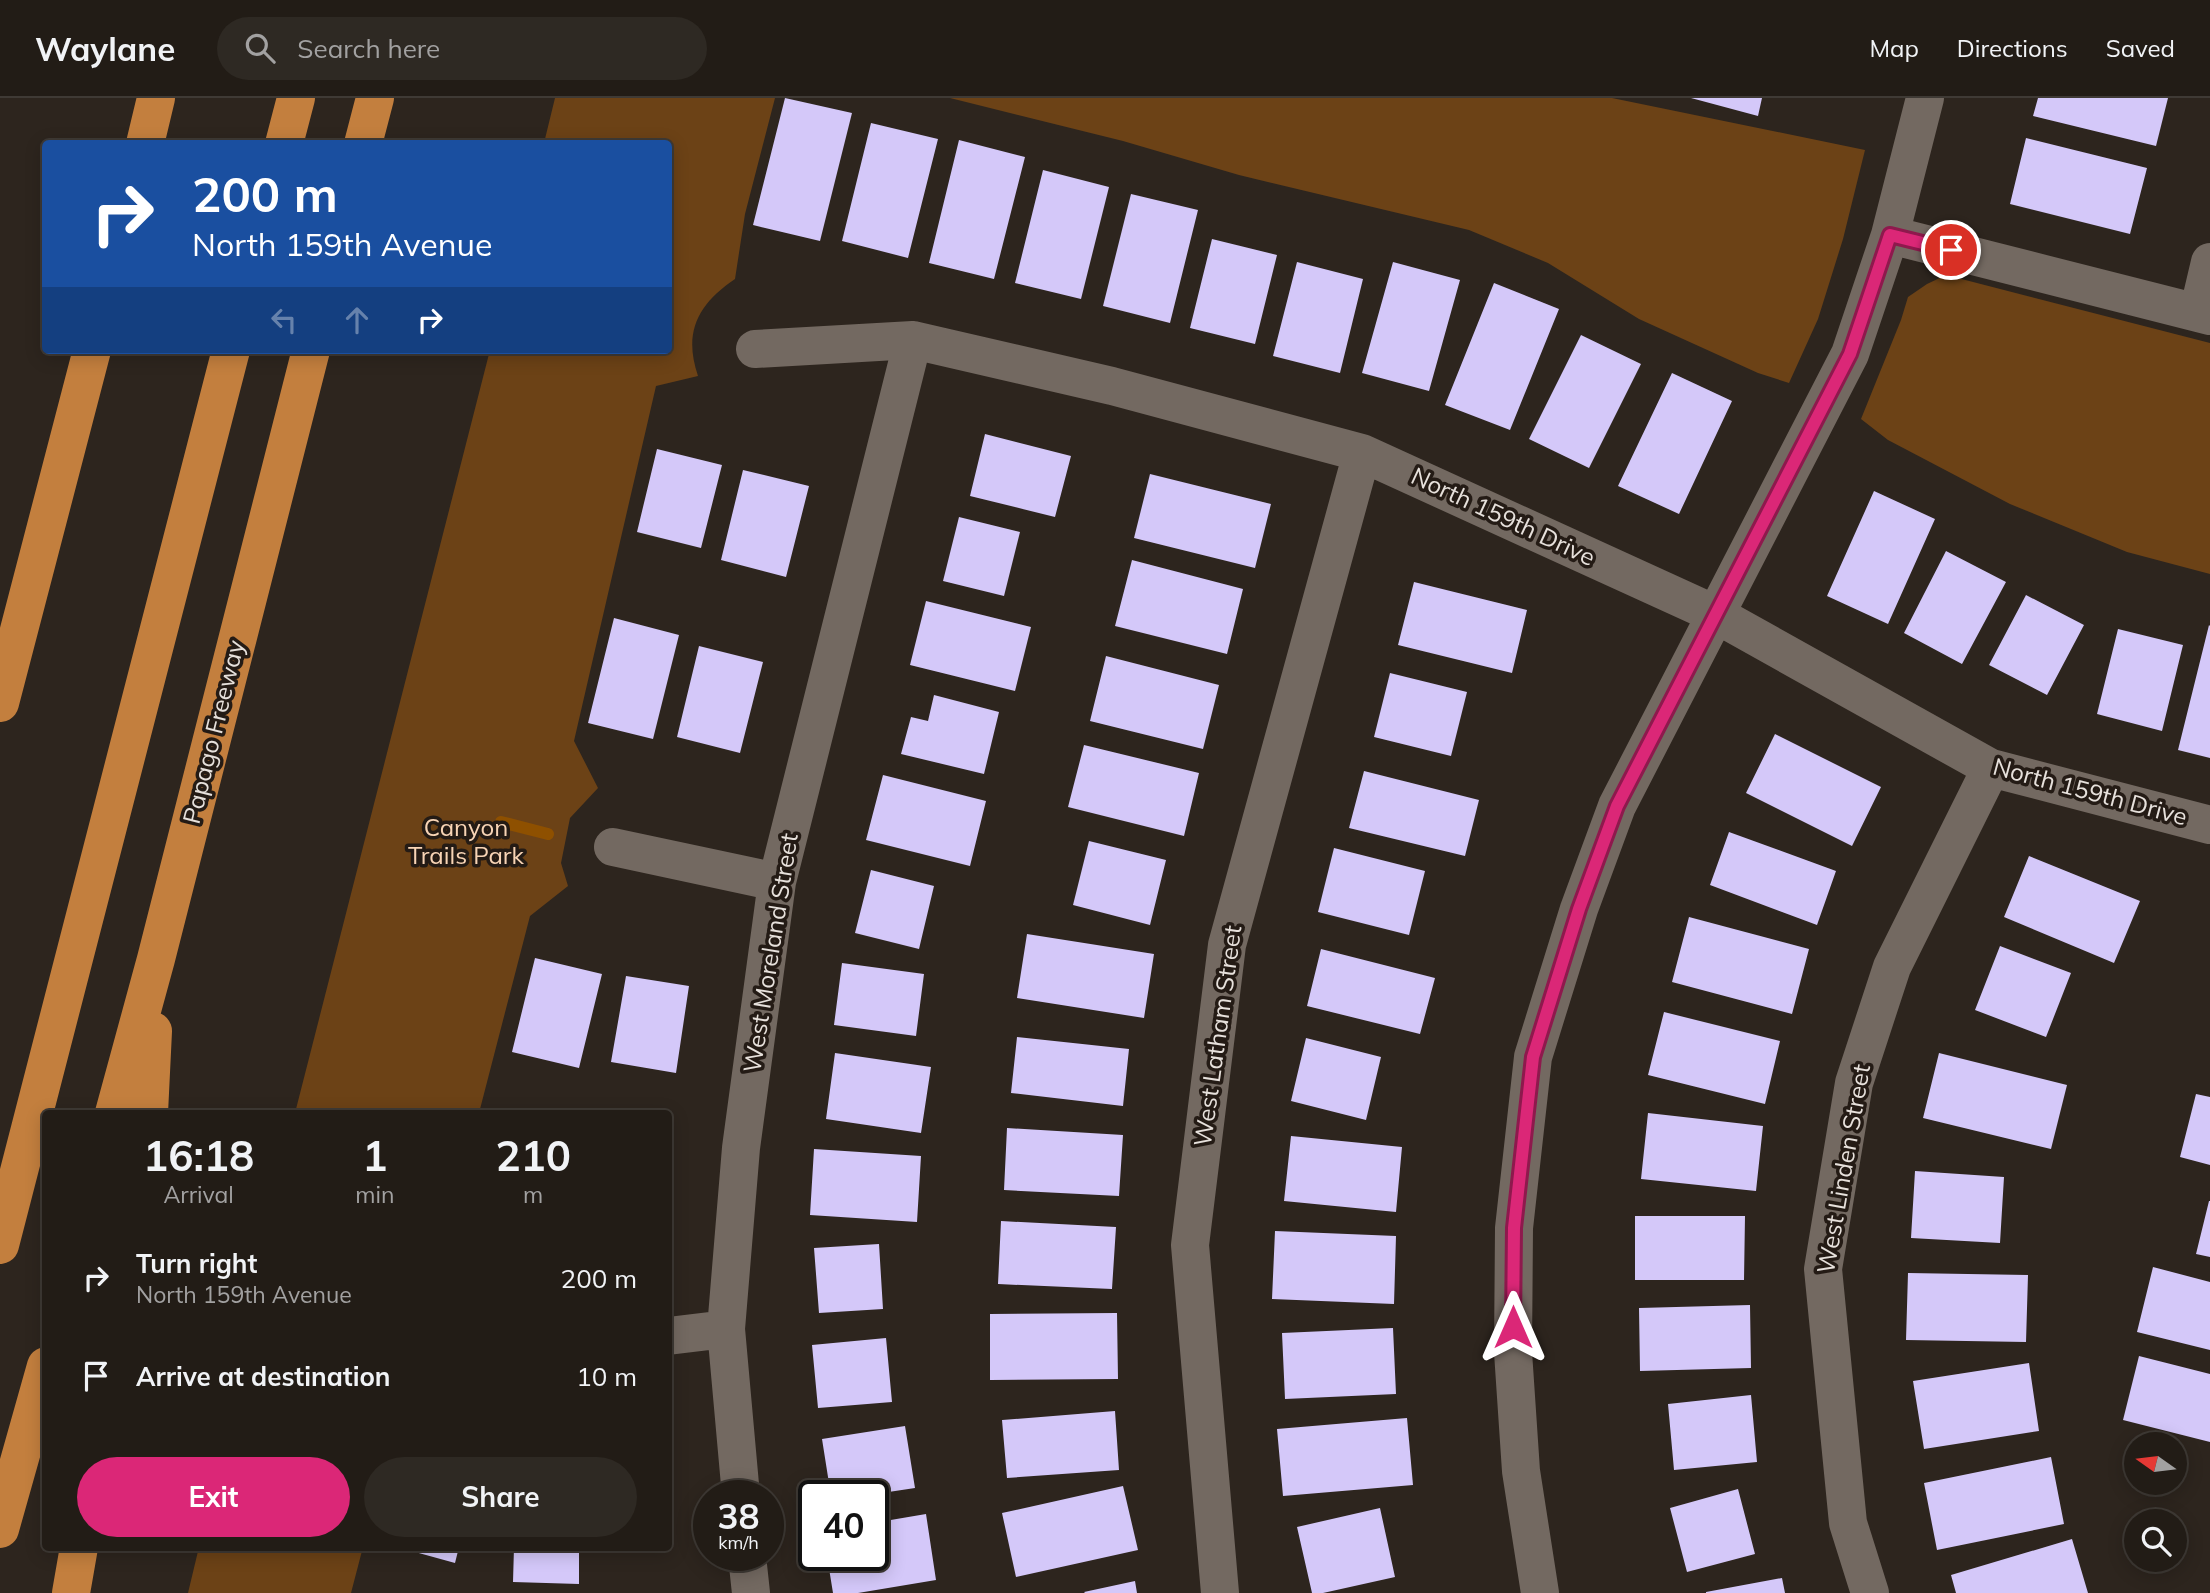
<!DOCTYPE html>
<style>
body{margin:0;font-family:Mulish,sans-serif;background:#2e2923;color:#f1f3f6;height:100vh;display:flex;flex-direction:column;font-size:26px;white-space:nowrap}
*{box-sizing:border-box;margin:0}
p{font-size:23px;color:#a2a1a1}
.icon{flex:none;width:38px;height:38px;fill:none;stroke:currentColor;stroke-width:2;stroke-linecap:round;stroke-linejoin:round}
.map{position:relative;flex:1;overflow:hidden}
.drawer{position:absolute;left:42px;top:1012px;width:630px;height:441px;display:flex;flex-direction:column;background:#221c16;border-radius:7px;box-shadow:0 4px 18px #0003,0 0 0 2px #3f3a35}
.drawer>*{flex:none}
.guide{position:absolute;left:42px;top:42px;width:630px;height:214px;border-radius:7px;box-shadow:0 4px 18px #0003,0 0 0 2px #3f3a35;background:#1a4fa0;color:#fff;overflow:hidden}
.needle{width:46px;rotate:284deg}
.fabs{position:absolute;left:2124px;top:1334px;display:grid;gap:14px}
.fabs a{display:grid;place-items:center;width:63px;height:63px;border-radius:50%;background:#221c16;box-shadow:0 4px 18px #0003,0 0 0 2px #3f3a35;font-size:35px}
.speed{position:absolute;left:693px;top:1382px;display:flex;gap:14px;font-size:35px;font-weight:700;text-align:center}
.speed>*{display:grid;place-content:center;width:91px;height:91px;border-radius:50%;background:#221c16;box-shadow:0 4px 18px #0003,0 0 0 2px #3f3a35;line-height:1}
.speed small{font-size:18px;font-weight:400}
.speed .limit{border:4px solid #111;border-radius:10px;background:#fff;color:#111}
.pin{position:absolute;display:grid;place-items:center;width:60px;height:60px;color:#fff;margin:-30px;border:4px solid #fff;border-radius:50%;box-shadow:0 2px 7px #0007}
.me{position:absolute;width:77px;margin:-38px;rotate:0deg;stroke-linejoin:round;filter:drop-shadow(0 0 5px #0008)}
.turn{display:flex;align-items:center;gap:24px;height:147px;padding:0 35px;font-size:32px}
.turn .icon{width:91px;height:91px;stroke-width:2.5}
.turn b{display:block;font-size:49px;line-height:60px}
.lanes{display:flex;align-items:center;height:66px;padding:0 35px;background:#0003;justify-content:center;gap:35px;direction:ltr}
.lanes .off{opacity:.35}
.eta{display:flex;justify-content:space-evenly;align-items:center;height:119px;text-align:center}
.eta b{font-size:42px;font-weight:700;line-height:49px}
.primary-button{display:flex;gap:14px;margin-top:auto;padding:14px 35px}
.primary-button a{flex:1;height:80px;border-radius:42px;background:#db2777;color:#fff;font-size:28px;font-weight:700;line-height:80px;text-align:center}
.primary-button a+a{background:#2e2923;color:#f1f3f6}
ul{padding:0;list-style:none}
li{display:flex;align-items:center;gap:21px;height:98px;padding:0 35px}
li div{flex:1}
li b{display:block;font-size:26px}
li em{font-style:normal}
header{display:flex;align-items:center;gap:42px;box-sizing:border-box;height:98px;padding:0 35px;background:#221c16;border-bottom:2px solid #3f3a35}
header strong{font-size:33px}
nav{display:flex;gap:38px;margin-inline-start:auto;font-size:24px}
.search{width:490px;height:63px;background:#2e2923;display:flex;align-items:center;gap:18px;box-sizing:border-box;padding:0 24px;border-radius:38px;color:#a2a1a1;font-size:26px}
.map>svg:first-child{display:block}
.green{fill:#6c4216}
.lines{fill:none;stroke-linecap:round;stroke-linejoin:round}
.stream{stroke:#8e5000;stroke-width:12}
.building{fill:#d4c8f9}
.minor{stroke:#736961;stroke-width:38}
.highway{stroke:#c37f3e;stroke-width:38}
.route-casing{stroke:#8e194d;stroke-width:18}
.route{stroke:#db2777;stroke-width:12}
.labels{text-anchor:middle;stroke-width:7;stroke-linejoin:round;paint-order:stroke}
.street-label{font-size:24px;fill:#e7e1dc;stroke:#241b15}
.park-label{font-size:24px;fill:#f8d4b5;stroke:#241b15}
</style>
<header>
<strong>Waylane</strong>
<div class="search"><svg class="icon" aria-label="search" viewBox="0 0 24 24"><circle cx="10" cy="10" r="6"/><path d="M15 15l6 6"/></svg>Search here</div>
<nav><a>Map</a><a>Directions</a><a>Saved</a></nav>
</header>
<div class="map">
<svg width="2210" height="1495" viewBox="0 0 2210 1495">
<rect width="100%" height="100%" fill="#2d251e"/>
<!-- green -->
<path class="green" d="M555,0H775L745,116L735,181C698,206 683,234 698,278L656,288L574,643L598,690L570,720L561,765L568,788L530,818L479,1015H295L490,252H668V46L544,45Z
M950,0H1612L1865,52L1843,141L1818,221L1789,285L1758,275L1639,221L1548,165L1469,132L1239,77L1123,43Z
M1946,177L2210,245V476L2127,454L2010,406L1888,342L1861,321L1901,222L1908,199L1927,186Z
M199,1449H363L351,1495H188Z"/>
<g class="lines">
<!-- stream -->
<path class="stream" d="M501,724L548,736"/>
</g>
<!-- building -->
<path class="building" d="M785,0L852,15L820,143L753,127Z
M1691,0H1762L1758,18Z
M2038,0H2168L2156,48L2033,18Z
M871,25L938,41L908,160L842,143Z
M2026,40L2147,70L2130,136L2010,106Z
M959,42L1025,59L994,181L929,165Z
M1043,72L1109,89L1081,201L1015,185Z
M1131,96L1198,112L1170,225L1103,208Z
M1212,141L1277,157L1255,246L1190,230Z
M1297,164L1363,181L1340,275L1273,258Z
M1393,164L1460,182L1429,293L1362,275Z
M1494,185L1559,211L1510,332L1445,307Z
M1581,237L1641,266L1589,370L1529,341Z
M1672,275L1732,303L1679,416L1618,388Z
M985,336L1071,358L1055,419L970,398Z
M657,351L722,367L701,450L637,434Z
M743,372L809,388L786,479L721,462Z
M1150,376L1271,406L1255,470L1134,440Z
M1874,393L1935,421L1888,526L1827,498Z
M959,419L1020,434L1004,498L943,483Z
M1946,453L2006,484L1962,566L1904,535Z
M1132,462L1243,491L1227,556L1115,528Z
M1414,484L1527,512L1512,575L1398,547Z
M2026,497L2084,527L2047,597L1989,567Z
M926,503L1031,529L1015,593L910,567Z
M614,520L679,537L653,641L588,625Z
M2209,527L2210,528V660L2178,652Z
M2118,531L2183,547L2162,633L2097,616Z
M699,548L763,564L740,655L677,639Z
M1106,558L1219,587L1203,651L1090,623Z
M1390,575L1467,594L1451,658L1374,639Z
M934,597L999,614L984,676L901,656L911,619L928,623Z
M1775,636L1881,689L1852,748L1746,695Z
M1084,647L1199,675L1184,738L1068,709Z
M1364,673L1479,702L1465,758L1349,730Z
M883,677L986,703L970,768L866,742Z
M1729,734L1836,773L1817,827L1710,787Z
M1089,743L1166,762L1150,827L1073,807Z
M1334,750L1425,773L1409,837L1318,814Z
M2029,758L2140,803L2114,865L2004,819Z
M871,772L934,788L919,851L855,835Z
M1689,819L1809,851L1792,916L1672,884Z
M1027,836L1154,856L1144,920L1017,900Z
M2000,848L2071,875L2046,939L1975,912Z
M1321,851L1435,880L1420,936L1307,908Z
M535,860L602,876L579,970L512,954Z
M842,865L924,876L916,938L834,927Z
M626,878L689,888L676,975L611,964Z
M1664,914L1780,943L1765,1006L1648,977Z
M1017,939L1129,951L1123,1008L1011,995Z
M1306,940L1381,959L1366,1022L1291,1003Z
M835,955L931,969L921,1035L826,1021Z
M1939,955L2067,987L2051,1051L1923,1020Z
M2196,996L2210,999V1067L2180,1059Z
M1648,1015L1763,1028L1756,1093L1641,1081Z
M1007,1030L1123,1037L1119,1098L1004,1092Z
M1291,1038L1402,1049L1396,1114L1284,1103Z
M814,1051L921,1058L917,1124L810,1117Z
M1915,1073L2004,1079L2000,1145L1911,1140Z
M2209,1103H2210V1159L2196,1156Z
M1635,1118H1745L1744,1182H1635Z
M1001,1123L1116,1129L1112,1191L998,1186Z
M1275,1133L1396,1138L1394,1206L1272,1201Z
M879,1146L883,1211L819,1215L814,1150Z
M2153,1169L2210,1184V1252L2137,1234Z
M1908,1175L2028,1177L2026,1244L1906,1242Z
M1750,1207L1751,1270L1640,1273L1639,1210Z
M1117,1215L1118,1281L990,1282V1216Z
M1393,1230L1396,1296L1285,1301L1282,1235Z
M886,1240L892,1304L818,1310L812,1247Z
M2139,1258L2210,1276V1344L2123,1322Z
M2029,1265L2039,1333L1924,1351L1913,1283Z
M1751,1297L1757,1364L1674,1372L1668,1306Z
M1115,1313L1119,1372L1007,1380L1002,1322Z
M1407,1320L1413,1387L1283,1398L1277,1331Z
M905,1328L915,1390L862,1398H831L822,1341Z
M668,1353H674L673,1448H668Z
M2051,1359L2064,1426L1937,1452L1924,1385Z
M1123,1388L1138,1452L1016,1479L1002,1415Z
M1738,1391L1755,1456L1687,1474L1670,1410Z
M1380,1410L1395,1479L1323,1495H1312L1297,1429Z
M926,1416L936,1482L858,1495H833L827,1458H873V1425Z
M2072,1441L2088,1495H1956L1951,1477Z
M397,1449H459L455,1465Z
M514,1449H579V1486L513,1484Z
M1782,1480L1785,1495H1706V1494Z
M1135,1483L1137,1495H1085L1084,1494Z"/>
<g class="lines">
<!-- minor -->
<path class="minor" d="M1890,137L2210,218
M2198,215L2210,164
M755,251L913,242L1112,288L1362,355L1715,516L1991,670L2210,727
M613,749L777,784
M668,1238L726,1231
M741,1398L726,1231L741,1050L777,784L913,242
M747,1458L751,1495
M1220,1495L1190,1147L1227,847L1362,355
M1540,1495L1521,1373L1513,1254L1514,1130L1533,959L1579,811L1617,708L1850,256L1890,137L1925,0
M1870,1495L1848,1425L1823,1171L1854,985L1892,869L1991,670"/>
<!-- highway -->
<path class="highway" d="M145,46L156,0
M284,46L296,0
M363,46L375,0
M0,605L92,252
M114,1015L156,861L311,252
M149,1015L153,933
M0,1147L231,252
M0,1431L46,1268
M71,1495L79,1449"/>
</g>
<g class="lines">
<defs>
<path id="route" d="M1513,1229L1514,1130L1533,959L1579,811L1617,708L1850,256L1890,137L1951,152"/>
</defs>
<!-- route casing -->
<use href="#route" class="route-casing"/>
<!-- route -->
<use href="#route" class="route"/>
</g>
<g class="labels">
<!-- street labels -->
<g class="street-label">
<text transform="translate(1503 419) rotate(25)" y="8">North 159th Drive</text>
<text transform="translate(214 634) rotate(-76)" y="8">Papago Freeway</text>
<text transform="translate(2090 694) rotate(15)" y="8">North 159th Drive</text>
<text transform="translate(771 855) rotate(-81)" y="8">West Moreland Street</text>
<text transform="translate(1218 938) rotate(-82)" y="8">West Latham Street</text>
<text transform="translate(1844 1071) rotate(-80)" y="8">West Linden Street</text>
</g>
<!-- park labels -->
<g class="park-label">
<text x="466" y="738">Canyon<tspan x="466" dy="28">Trails Park</tspan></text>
</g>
</g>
</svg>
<div class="fabs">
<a><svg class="needle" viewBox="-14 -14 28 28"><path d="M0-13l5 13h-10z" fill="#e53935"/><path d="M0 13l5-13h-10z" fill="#a2a1a1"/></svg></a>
<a><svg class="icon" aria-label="search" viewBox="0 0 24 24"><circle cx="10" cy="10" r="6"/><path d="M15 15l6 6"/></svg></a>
</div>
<div class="speed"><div>38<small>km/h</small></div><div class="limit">40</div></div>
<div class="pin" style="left:1951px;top:152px;background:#d93025"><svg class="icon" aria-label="arrive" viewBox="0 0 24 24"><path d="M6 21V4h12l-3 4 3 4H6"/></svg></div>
<svg class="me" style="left:1513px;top:1229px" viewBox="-20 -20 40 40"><path d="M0-17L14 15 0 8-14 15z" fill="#db2777" stroke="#fff" stroke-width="4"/></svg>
<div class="guide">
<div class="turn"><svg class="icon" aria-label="right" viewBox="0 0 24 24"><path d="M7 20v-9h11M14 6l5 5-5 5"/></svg><div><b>200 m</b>North 159th Avenue</div></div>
<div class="lanes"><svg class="icon off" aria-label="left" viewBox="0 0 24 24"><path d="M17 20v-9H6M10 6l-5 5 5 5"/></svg><svg class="icon off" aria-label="ahead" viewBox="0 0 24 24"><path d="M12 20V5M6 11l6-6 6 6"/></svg><svg class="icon" aria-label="right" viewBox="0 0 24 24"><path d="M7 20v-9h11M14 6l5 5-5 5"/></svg></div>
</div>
<section class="drawer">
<div class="eta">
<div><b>16:18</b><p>Arrival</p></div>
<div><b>1</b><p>min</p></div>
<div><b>210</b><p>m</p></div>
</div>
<ul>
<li><svg class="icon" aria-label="right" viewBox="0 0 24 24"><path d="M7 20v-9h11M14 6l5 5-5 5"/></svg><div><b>Turn right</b><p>North 159th Avenue</p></div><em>200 m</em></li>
<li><svg class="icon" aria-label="arrive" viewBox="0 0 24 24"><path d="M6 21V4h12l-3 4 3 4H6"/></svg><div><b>Arrive at destination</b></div><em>10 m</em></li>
</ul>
<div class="primary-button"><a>Exit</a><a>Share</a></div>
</section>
</div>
